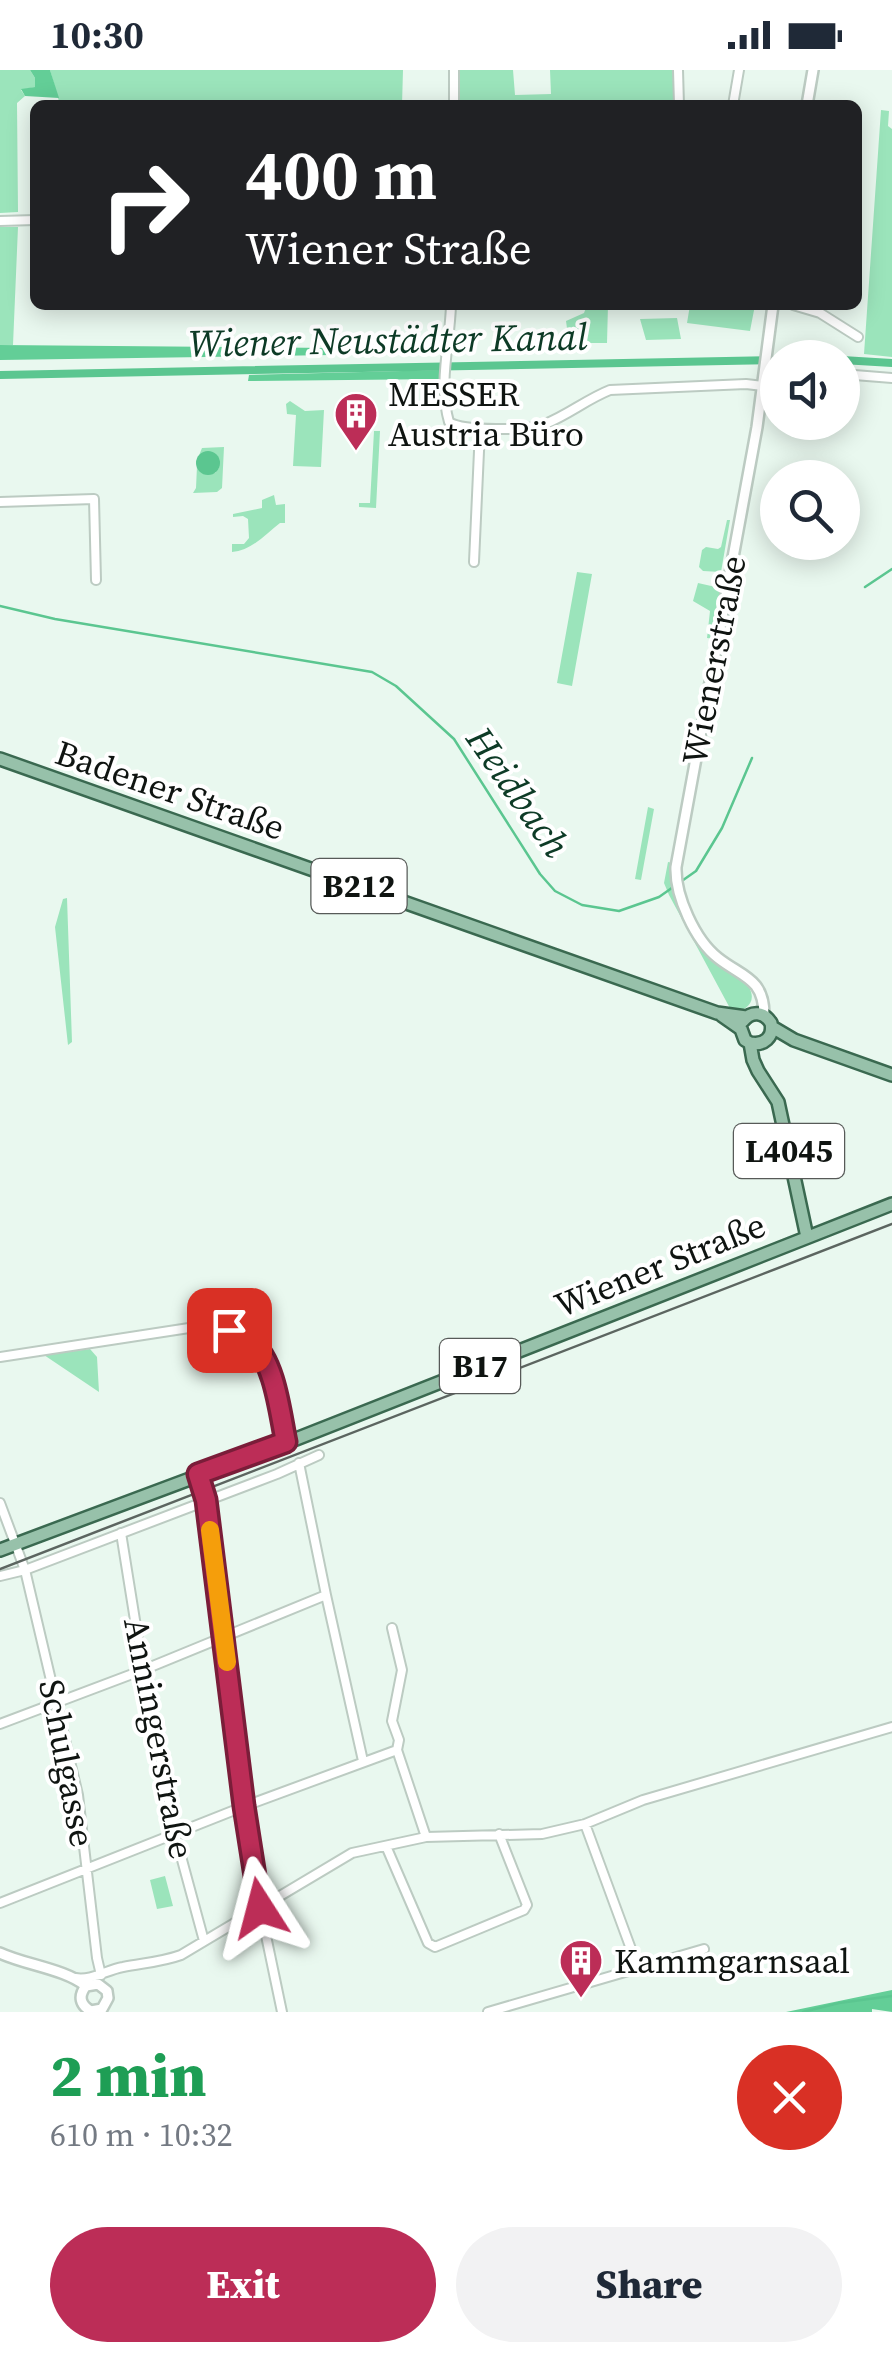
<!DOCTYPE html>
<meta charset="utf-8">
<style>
body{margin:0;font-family:"Source Serif 4",serif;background:#f2f2f3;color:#1f2937;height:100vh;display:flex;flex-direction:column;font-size:38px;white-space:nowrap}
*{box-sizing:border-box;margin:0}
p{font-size:32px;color:#747a83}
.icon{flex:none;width:55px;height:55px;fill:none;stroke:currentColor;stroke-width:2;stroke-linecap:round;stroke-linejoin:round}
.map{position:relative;height:1942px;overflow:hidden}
.details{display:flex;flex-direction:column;background:#fff;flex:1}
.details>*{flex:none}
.guide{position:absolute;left:30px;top:30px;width:832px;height:210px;border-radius:15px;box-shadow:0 5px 25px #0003;background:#202124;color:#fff;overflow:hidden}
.controls{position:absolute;left:760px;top:270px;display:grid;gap:20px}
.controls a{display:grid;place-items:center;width:100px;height:100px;border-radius:50%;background:#fff;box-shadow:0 5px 25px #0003;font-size:50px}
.pin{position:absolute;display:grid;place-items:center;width:85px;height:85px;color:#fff;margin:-42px;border-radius:20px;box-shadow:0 5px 15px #0006}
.me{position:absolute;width:110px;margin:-55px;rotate:351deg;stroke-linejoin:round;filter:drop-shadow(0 0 8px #0008)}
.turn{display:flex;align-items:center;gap:35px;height:210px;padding:0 50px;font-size:45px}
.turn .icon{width:130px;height:130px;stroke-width:2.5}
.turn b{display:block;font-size:70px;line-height:85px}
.round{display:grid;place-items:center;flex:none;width:105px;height:105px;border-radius:52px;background:#f2f2f3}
.headline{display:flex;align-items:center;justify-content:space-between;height:170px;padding:0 50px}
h1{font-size:60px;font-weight:800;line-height:75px;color:#1e9e55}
.cta{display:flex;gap:20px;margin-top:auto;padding:20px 50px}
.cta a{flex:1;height:115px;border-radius:60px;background:#bc2d57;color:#fff;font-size:40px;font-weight:800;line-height:115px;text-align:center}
.cta a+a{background:#f2f2f3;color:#1f2937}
.status{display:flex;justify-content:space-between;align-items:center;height:70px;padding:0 50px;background:#fff;direction:ltr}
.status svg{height:28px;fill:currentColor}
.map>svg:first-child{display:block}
.green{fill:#9be4bb}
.forest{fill:#63ce97}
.water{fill:#5bc690}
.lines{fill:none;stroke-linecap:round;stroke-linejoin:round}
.stream{stroke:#5bc690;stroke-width:2.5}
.canal{stroke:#5bc690;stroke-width:8}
.minor-casing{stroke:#bccbc2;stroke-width:12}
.tertiary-casing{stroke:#bccbc2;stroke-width:14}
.primary-casing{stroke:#3a6950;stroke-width:16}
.minor{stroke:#fff;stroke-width:8}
.tertiary{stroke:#fff;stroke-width:9}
.primary{stroke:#97c1aa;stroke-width:11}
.tram{stroke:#5c6560;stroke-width:2.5}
.route-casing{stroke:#7a1d39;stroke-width:25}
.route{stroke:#bc2d57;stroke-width:18}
.slow{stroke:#f59e0b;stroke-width:18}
.labels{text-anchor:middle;stroke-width:8;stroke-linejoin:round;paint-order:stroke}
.shield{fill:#fff;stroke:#575a58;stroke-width:2.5}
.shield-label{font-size:32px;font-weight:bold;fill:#0f1411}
.poi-label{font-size:35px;fill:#0f1411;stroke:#fff;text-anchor:start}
.street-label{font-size:35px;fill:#0f1411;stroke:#fff}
.water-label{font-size:38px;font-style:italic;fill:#0d3b26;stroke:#fff}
</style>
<div class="status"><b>10:30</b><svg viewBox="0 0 49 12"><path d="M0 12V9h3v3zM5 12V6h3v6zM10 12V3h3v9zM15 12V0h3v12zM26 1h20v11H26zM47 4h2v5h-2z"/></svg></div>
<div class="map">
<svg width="892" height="1942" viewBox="0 0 892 1942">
<rect width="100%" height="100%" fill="#e9f8ef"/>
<!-- green -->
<path class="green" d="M0,0H30L35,8V17L21,20L25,26L17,33L18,142L0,143Z
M50,0H403L402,35H60Z
M459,0H513L515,25L551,24L550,0H675L676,35H458Z
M881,40L889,41L888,56L892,59V287L864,284Z
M0,157H18L13,275H0Z
M587,235H608L607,273H569L566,251L584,243Z
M690,235H755L750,261L687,253Z
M677,248L681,269L646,270L640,249Z
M290,331L305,341L324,340L321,397L293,396L296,345L287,344L286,334Z
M374,361H380L376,438L359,437V433H370Z
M224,377L222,418L217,422L193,423L196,418L197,396L198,400L215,403L219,398L200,384L198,388L202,378Z
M274,425L276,435L285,434V453H280C266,464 251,481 232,482V474H244L249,468L248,449L243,446L233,447V444L262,438V430Z
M727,450H730L721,502L703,501L699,497L702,480L706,477L718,479L721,477Z
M577,502L592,504L572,616L557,613Z
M698,513L720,518L722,522L714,569L707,568L710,541L693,531Z
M648,737L654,739L641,810L635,809Z
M668,792L673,793C672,842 692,863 726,894C734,901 744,908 749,917C757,932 747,941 732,942L669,825L664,813Z
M67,828L72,972L68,975L55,857L63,829Z
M90,1279L97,1287L99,1322L44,1285Z
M165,1806L173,1836L157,1839L150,1810Z"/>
<!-- forest -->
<path class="forest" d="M30,0H50L59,28L25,26L21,19L35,17V8Z
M0,275L331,278V285L0,290Z
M442,300V309L248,311L249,305Z
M892,1920V1942L872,1939V1942H786Z"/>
<!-- water -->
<path class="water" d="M196 393a12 12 0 1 1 24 0a12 12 0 1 1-24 0Z"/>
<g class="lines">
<!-- stream -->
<path class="stream" d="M865,517L892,499
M0,536L55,549L372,602L396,616L454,669L540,804L555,821L582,835L619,841L659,827L696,801L722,758L752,688
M803,1942L839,1933L892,1926"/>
<!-- canal -->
<path class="canal" d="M842,290L892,293
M0,305L778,290"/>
<defs>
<path id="minor" d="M678,0L679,35
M454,35V0
M733,35L739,0
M0,151L35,150
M451,235C450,273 438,314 449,352C463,361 528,361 545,354C568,345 587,329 610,320L746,314L763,316
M793,235L820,243L858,267
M842,304L892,308
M765,307L778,306
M0,432L94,429L96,510
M474,492L480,359
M0,1287L202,1256C270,1254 275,1322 286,1373
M299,1393L326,1525L363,1691
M198,1405L206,1430L245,1736L260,1837L282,1942
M0,1433L25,1500L78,1725L97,1888L101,1905
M121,1463L143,1600L175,1764L204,1871
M0,1506L25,1500L277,1404L319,1385
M392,1558L402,1600L392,1651L399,1670L397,1680L426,1767
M0,1654L143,1600L326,1525
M585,1754L638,1898
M386,1776L428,1873L435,1877L524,1840L527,1835L499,1764
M0,1833L245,1736L397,1680
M75,1908C92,1911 106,1900 123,1897C143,1893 162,1892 181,1885L352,1783L426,1767L542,1764L585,1754L643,1730L892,1657
M488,1942L704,1879"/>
<path id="tertiary" d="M807,35L813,0
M764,945C764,908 742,907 718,888C695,870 675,826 676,797L757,357L773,235
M0,1883C26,1895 65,1899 86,1916
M86,1916L98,1914L107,1921L108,1928L102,1939
M86,1916C78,1926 80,1935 91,1941L102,1939"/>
<path id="primary" d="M0,689L717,943L746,947
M721,945L741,959L745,970L750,973L753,990L758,1001L778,1032L807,1167
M743,951C752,940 764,942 771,953C774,967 764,976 750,973
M772,957L794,970L892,1005
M0,1480L286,1373L892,1134"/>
</defs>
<!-- minor casing -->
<use href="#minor" class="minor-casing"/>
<!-- tertiary casing -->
<use href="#tertiary" class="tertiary-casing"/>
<!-- primary casing -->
<use href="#primary" class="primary-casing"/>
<!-- minor -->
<use href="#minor" class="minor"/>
<!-- tertiary -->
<use href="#tertiary" class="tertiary"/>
<!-- primary -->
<use href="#primary" class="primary"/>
<!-- tram -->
<path class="tram" d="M0,1499L892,1154"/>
</g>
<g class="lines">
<defs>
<path id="route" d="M229,1260C236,1264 245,1267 251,1272C275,1291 280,1344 286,1372L198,1404L206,1430L244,1736L260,1838"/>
</defs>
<!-- route casing -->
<use href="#route" class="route-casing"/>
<!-- route -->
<use href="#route" class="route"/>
<!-- slow -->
<path class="slow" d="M210,1460L227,1592"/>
</g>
<!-- icons -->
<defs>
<symbol id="building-pin" viewBox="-11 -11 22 30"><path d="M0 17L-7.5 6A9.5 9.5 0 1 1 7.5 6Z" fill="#bc2d57" stroke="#fff"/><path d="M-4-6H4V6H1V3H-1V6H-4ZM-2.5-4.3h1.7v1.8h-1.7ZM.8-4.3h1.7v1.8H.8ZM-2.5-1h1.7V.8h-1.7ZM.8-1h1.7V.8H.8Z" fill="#fff"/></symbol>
</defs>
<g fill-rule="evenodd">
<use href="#building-pin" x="331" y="319" width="50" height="68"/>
<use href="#building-pin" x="556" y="1866" width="50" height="68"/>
</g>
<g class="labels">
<!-- shield labels -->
<g class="shield">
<rect x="311.5" y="789" width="95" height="54" rx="8"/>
<rect x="734" y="1054" width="110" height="54" rx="8"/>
<rect x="440" y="1269" width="80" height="54" rx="8"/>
</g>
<g class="shield-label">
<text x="359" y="827">B212</text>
<text x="789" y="1092">L4045</text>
<text x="480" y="1307">B17</text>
</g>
<!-- poi labels -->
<g class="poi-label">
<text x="388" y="336">MESSER<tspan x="388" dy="40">Austria Büro</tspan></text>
<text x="614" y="1903">Kammgarnsaal</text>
</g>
<!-- street labels -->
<g class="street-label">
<text transform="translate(714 590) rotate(-79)" y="12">Wienerstraße</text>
<text transform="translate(170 720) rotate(19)" y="12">Badener Straße</text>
<text transform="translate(660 1195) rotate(-22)" y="12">Wiener Straße</text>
<text transform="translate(159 1668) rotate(79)" y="12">Anningerstraße</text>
<text transform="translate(67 1693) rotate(79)" y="12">Schulgasse</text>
</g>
<!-- water labels -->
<g class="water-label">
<text transform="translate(388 270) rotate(-1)" y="13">Wiener Neustädter Kanal</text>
<text transform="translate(518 722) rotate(55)" y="13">Heidbach</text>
</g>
</g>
</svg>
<div class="controls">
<a><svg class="icon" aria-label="sound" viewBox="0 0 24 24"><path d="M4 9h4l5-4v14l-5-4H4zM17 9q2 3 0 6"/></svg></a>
<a><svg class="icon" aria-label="search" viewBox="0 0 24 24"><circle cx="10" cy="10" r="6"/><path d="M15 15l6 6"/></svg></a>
</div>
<div class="pin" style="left:229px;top:1260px;background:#d93025"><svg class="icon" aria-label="arrive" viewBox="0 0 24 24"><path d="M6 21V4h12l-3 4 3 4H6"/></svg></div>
<svg class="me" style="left:260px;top:1838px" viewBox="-20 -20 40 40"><path d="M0-17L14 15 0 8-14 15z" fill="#bc2d57" stroke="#fff" stroke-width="4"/></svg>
<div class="guide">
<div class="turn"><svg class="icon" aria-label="right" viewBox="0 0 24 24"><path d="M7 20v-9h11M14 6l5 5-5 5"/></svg><div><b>400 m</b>Wiener Straße</div></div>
</div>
</div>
<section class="details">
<div class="headline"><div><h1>2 min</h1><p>610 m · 10:32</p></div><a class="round" style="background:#d93025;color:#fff"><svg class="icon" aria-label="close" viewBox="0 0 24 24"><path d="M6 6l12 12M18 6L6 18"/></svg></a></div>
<div class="cta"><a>Exit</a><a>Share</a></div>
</section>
